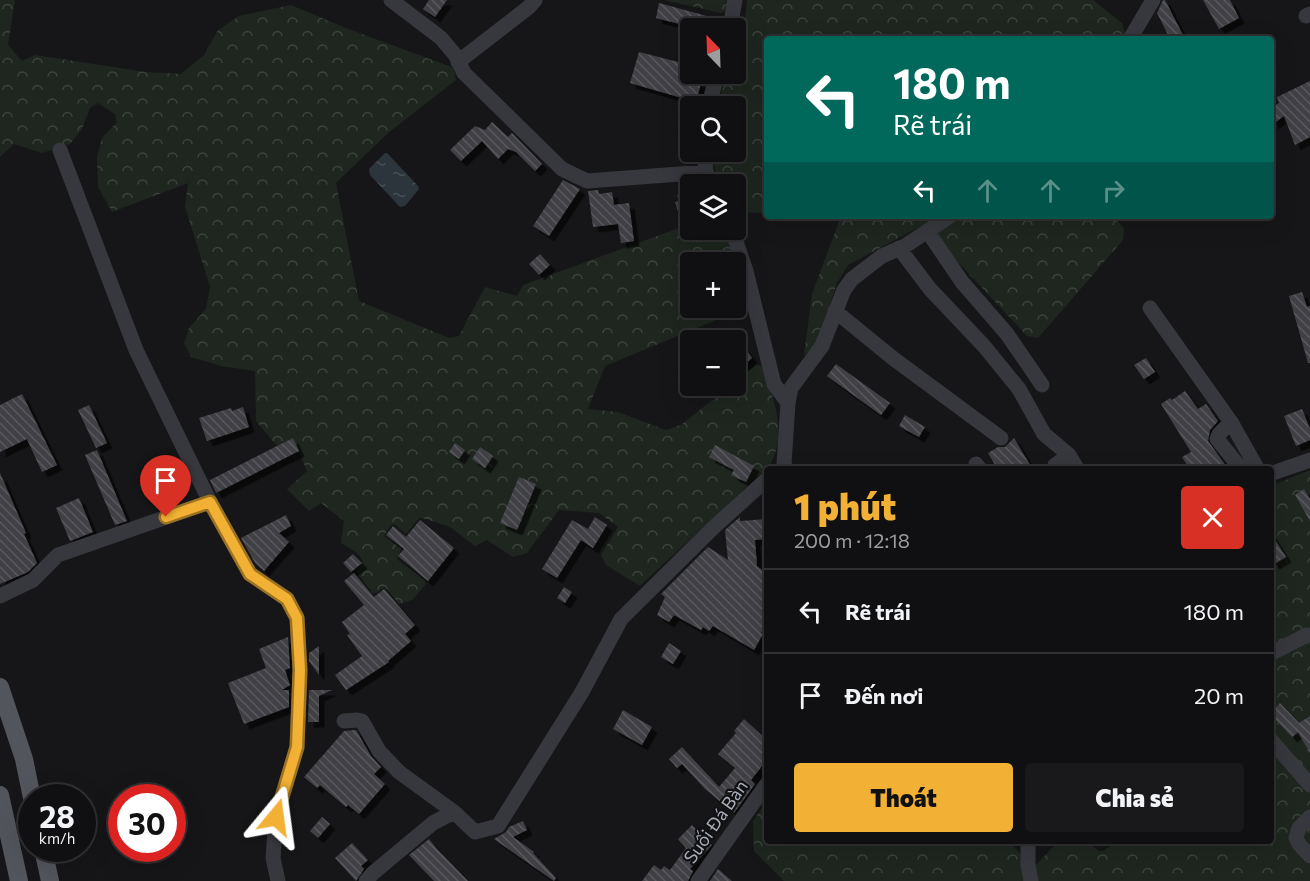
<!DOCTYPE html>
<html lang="vi">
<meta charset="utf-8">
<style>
body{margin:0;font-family:Commissioner,sans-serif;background:#19191b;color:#f1f3f6;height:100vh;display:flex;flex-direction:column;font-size:22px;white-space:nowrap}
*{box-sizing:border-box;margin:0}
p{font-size:20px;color:#9c9d9f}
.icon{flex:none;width:33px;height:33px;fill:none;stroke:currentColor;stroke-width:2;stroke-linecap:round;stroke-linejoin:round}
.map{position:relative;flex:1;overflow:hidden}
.panel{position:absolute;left:764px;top:466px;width:510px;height:378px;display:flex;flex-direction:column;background:#101012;border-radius:6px;box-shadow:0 6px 24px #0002,0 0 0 2px #303032}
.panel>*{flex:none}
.hud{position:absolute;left:764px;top:36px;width:510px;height:183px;border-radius:6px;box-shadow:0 6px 24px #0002,0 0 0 2px #303032;background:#00695c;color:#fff;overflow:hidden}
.needle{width:39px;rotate:337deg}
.controls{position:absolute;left:680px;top:18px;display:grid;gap:12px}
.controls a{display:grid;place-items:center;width:66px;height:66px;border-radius:6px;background:#101012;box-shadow:0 6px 24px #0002,0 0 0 2px #303032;font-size:30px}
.speed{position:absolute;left:18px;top:784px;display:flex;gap:12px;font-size:30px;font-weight:700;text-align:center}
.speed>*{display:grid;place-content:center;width:78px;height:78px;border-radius:50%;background:#101012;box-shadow:0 6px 24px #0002,0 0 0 2px #303032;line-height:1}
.speed small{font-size:15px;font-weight:400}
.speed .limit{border:9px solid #d22;background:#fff;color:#111}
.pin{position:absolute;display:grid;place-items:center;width:51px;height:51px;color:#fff;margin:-62px -26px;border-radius:50% 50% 50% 0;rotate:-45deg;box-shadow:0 0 6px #0007}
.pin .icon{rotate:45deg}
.me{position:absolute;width:66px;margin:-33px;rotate:16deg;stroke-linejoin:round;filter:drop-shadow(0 0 4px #0008)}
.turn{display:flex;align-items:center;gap:21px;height:126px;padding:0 30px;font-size:27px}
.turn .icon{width:78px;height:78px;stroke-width:2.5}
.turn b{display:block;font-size:42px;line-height:51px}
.lanes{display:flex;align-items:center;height:57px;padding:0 30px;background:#0003;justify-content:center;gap:30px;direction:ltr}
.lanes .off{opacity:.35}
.round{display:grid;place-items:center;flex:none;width:63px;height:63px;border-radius:6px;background:#19191b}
.head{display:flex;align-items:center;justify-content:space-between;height:102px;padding:0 30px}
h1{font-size:36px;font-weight:800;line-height:45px;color:#f2b134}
.action{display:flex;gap:12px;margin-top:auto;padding:12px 30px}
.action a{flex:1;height:69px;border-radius:6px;background:#f2b134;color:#111;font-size:24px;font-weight:800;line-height:69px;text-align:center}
.action a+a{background:#19191b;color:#f1f3f6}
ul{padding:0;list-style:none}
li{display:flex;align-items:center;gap:18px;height:84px;padding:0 30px;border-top:2px solid #303032}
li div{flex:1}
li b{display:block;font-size:22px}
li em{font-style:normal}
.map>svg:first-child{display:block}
.forest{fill:url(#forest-crowns)}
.water{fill:url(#water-ripples)}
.building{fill:url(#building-back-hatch);filter:url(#shadow)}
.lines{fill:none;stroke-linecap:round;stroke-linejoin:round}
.minor{stroke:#37383d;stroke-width:15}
.major{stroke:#53555c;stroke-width:18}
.route-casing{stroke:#9d7322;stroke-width:15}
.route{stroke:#f2b134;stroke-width:10}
.labels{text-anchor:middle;stroke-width:4.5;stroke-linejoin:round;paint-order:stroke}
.street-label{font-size:18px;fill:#a8adb8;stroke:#111113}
</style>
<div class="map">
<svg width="1310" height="881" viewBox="0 0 1310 881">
<defs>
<pattern id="forest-crowns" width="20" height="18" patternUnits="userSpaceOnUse" patternTransform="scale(1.5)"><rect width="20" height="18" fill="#1e261f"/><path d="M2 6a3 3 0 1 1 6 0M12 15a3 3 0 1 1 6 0" fill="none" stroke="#3c433d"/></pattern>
<pattern id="water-ripples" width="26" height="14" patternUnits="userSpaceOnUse" patternTransform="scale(1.5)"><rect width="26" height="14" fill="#2c353c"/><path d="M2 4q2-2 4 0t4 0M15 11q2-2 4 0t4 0" fill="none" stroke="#485056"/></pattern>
<pattern id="building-back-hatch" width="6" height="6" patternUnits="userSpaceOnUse" patternTransform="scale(1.5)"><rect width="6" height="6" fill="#404145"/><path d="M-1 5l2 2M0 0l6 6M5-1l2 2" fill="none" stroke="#595a5e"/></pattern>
<filter id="shadow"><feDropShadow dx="5.5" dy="5.5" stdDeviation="0" flood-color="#0009"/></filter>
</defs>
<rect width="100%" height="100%" fill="#161618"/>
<!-- forest -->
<path class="forest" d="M0,0H15L8,45L22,61L35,55L146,72L181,74L204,55L218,30L239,16L291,5L346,28L454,68L456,80L388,133L336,183L359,301L449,338L459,336L485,287L517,296L523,285L690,224V230H723L735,258L731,262H690V308H735V283L745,302L738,311L605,366L588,409L618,412L666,430L681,425L730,386H735V382L756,365L763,366C773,399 788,432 770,465L640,586L606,565L601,555L618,527L599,513L559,510L527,553L513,557L487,540L475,546L450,527L422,518H419L406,534L394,524L391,525L384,536L401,549L397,559L424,580L426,584L412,600L399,604L385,587L376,593H372L356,571L363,561L356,552L341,543L344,521L321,503L309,511L287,489L307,471L293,438L277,446L256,421L255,371L221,366L191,357L184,343L189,328L206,309L210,287L185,207L188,183L112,212L98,187L97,158L102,138L117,122L115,114L98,103L90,108L82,129L70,144L42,153L14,144L0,157Z
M664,0H730L729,9L721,13Z
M747,0H1093L1122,23L1125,33L1122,39H766V213L737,212L735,209V184H719L710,152H735V106H716L728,74H735V57L743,39Z
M841,216H1113L1124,228L1123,240L1038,338L1027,336L956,260L927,223L848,265L837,283L816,346L804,355L812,294Z
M1310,470V881H784L754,851L753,821L766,802V842H1010L1033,868L1058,842H1087L1099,851H1104L1115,842H1270L1271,486Z"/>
<!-- water -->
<path class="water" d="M385,153H387L418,186L419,189L405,206L400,207L370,175L369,169Z"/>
<!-- building -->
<path class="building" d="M429,0H447L435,17L423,9Z
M1163,0H1165L1185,39H1170L1157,13Z
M1203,0H1230L1239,18L1219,29Z
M659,3L714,18L712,28H695L656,18Z
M639,52L690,65L689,80L701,83L696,102L630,83Z
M1310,81V137L1295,145L1284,116L1273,124L1270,109L1279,103L1277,97Z
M492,122L508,137L512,133L542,164L535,171L516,152L508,149L498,159L482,141L461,161L450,150L475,126L485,130Z
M563,180L580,189L549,236L533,226Z
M598,190L599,194L612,192L614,205L629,203L634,241L621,243L618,224L593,227L588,191Z
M690,191V220L682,223L675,202L679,201L677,195Z
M540,254L550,265L539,275L529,264Z
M1302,292L1307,307L1310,306V363H1308L1289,296Z
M744,347L752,358L735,372V355Z
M1146,358L1155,372L1144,379L1134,365Z
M836,364L890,403L881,415L827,376Z
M1185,391L1198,409L1206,404L1218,421L1210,430L1208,441L1229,470H1190L1182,457L1191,452L1161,404L1170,398L1172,400Z
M22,394L57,465L42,472L27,439L0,452V405Z
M89,405L107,443L96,448L78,410Z
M243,407L249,427L207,441L199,418L231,408L232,411Z
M1302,409L1310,429V440L1296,446L1284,416Z
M905,415L925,427L919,437L899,426Z
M293,438L299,451L216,493L210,480Z
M1014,438L1033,470H998L988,453L998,447H1005Z
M455,443L465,450L459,459L449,452Z
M715,445L754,466L746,482L731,475L734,470L709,457Z
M480,447L493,456L485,468L472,459Z
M97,450L127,521L115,525L85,455Z
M0,473L26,533L24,534L37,563L28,572L0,584Z
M519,477L536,484L517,530L500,523Z
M1304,489L1310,499V521L1295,495Z
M79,498L93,532L70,541L56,508Z
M286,515L291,526L279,533L289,542L264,571L255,563L241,538Z
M595,517L607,525L593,548L581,540L557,578L542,569L572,520L588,529Z
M740,517V521L766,519V539L755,540L757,566L766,573V624L761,633L763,634L754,650L713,626L709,631L703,627L701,630L674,615L669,622L657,615L665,597L661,594L708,547L728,560L725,530Z
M420,520L454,548L428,581L398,556L404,549L386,535L393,526L406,537Z
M1270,532L1286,557L1274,564L1270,558Z
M353,554L362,563L351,572L343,563Z
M354,573L374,597L384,589L415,625L405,634L411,641L388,661L389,662L346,690L335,675L362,656L347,635L350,634L342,622L364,605L344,581Z
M564,587L572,592L565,603L557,598Z
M288,637L290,668L285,670L290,685L282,690H289V707L244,724L228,683L266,668L259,649Z
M669,643L681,651L673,664L661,657Z
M319,646V675L309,661V653Z
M309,690H332L319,696V722H308Z
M1280,703L1299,723L1310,716V753L1298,732L1292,737L1270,714Z
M623,710L652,727L642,745L613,729Z
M744,719L766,739V761L751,780L755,784L734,813L705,789L682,764L677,768L669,759L682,747L719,787L735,768L718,754L736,733L734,731Z
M356,730L371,756L381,767L374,774L385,784L359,814L348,805L346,807L320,785L317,788L304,777L344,731Z
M322,817L330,824L318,838L310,831Z
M523,821L527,830L513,837L534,852L533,853L556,878L554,881L494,839L506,832L509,827Z
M692,825L712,845L690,869L693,871L688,881H642L654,865L661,870L664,866L670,870L686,848L678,839Z
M429,839L437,849L468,881H434L409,855Z
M352,843L368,860L361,866L364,869L356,881L335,858Z
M718,869L732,881H710Z"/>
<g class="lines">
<!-- minor -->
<path class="minor" d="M391,0L441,38L456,56L464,73L562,169L587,181L706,172
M1306,16L1310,14
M730,28L735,0
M1130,39L1153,0
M458,62L529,7L535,0
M708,106L718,74
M60,150L136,350L210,502L250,574L287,599L297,618L300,670L297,747L276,817L273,858L278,881
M704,152L706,172L712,184
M732,230L746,271L774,384L788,403L784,464L787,470
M928,232L962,282L1007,334L1042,385
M899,248L930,289L984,346L1019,389L1044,434L1069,455L1078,470
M1150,308L1231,422L1258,470
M835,311L894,359L1001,438
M788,403L791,388L822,346L844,290L852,279L882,256L905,246L950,216
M1231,422L1219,434L1217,439L1242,470
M976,464L981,470
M1055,470V465L1069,455
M1270,474L1310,460
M0,596L33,580L58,555L210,502
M1270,654L1307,635
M344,721L357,720L362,721L379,751L399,772L454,812
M1270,739L1310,785
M1310,817L1299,828L1296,838L1299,844L1310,856
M1028,842V865L1031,881
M366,881L373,873L433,823L454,812L475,832L498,826L582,692L621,619L714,527L766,480
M698,881L766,785"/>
<!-- major -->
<path class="major" d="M0,687L24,759L32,798
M0,795L19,881
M43,849L50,881"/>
</g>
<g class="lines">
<defs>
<path id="route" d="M166,517L210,502L250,574L287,599L297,618L300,670L297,747L276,817"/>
</defs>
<!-- route casing -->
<use href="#route" class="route-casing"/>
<!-- route -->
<use href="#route" class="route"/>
</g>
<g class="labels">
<!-- street labels -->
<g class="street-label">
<text transform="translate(716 822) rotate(-55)" y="6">Suối Đá Bàn</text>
</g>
</g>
</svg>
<div class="controls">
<a><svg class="needle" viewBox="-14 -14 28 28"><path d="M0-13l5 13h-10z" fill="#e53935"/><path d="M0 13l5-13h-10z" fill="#9c9d9f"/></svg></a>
<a><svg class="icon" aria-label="search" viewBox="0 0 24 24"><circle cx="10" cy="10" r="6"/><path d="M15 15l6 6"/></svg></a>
<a><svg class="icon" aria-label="layers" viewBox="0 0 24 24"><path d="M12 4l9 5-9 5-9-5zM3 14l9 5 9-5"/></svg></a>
<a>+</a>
<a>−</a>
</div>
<div class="speed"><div>28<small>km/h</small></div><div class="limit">30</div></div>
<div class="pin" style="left:166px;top:517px;background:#d93025"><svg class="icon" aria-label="arrive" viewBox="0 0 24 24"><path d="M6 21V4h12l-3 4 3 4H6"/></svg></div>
<svg class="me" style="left:276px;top:817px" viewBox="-20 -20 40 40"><path d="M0-17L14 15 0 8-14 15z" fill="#f2b134" stroke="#fff" stroke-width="4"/></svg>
<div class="hud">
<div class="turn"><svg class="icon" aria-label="left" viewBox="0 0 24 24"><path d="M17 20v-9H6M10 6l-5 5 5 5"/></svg><div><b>180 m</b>Rẽ trái</div></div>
<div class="lanes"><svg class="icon" aria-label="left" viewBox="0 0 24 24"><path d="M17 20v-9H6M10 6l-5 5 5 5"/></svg><svg class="icon off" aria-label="ahead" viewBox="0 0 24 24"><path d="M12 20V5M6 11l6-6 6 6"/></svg><svg class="icon off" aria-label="ahead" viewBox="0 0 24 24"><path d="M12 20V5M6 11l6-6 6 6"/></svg><svg class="icon off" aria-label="right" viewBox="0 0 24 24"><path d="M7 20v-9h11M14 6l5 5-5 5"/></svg></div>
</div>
<section class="panel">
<div class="head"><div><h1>1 phút</h1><p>200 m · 12:18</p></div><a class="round" style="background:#d93025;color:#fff"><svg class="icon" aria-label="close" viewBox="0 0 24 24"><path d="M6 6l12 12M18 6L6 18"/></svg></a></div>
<ul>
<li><svg class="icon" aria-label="left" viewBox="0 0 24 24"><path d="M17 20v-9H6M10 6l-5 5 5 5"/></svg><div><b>Rẽ trái</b></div><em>180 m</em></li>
<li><svg class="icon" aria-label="arrive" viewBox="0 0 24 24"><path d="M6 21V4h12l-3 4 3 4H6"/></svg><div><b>Đến nơi</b></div><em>20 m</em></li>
</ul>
<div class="action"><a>Thoát</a><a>Chia sẻ</a></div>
</section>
</div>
